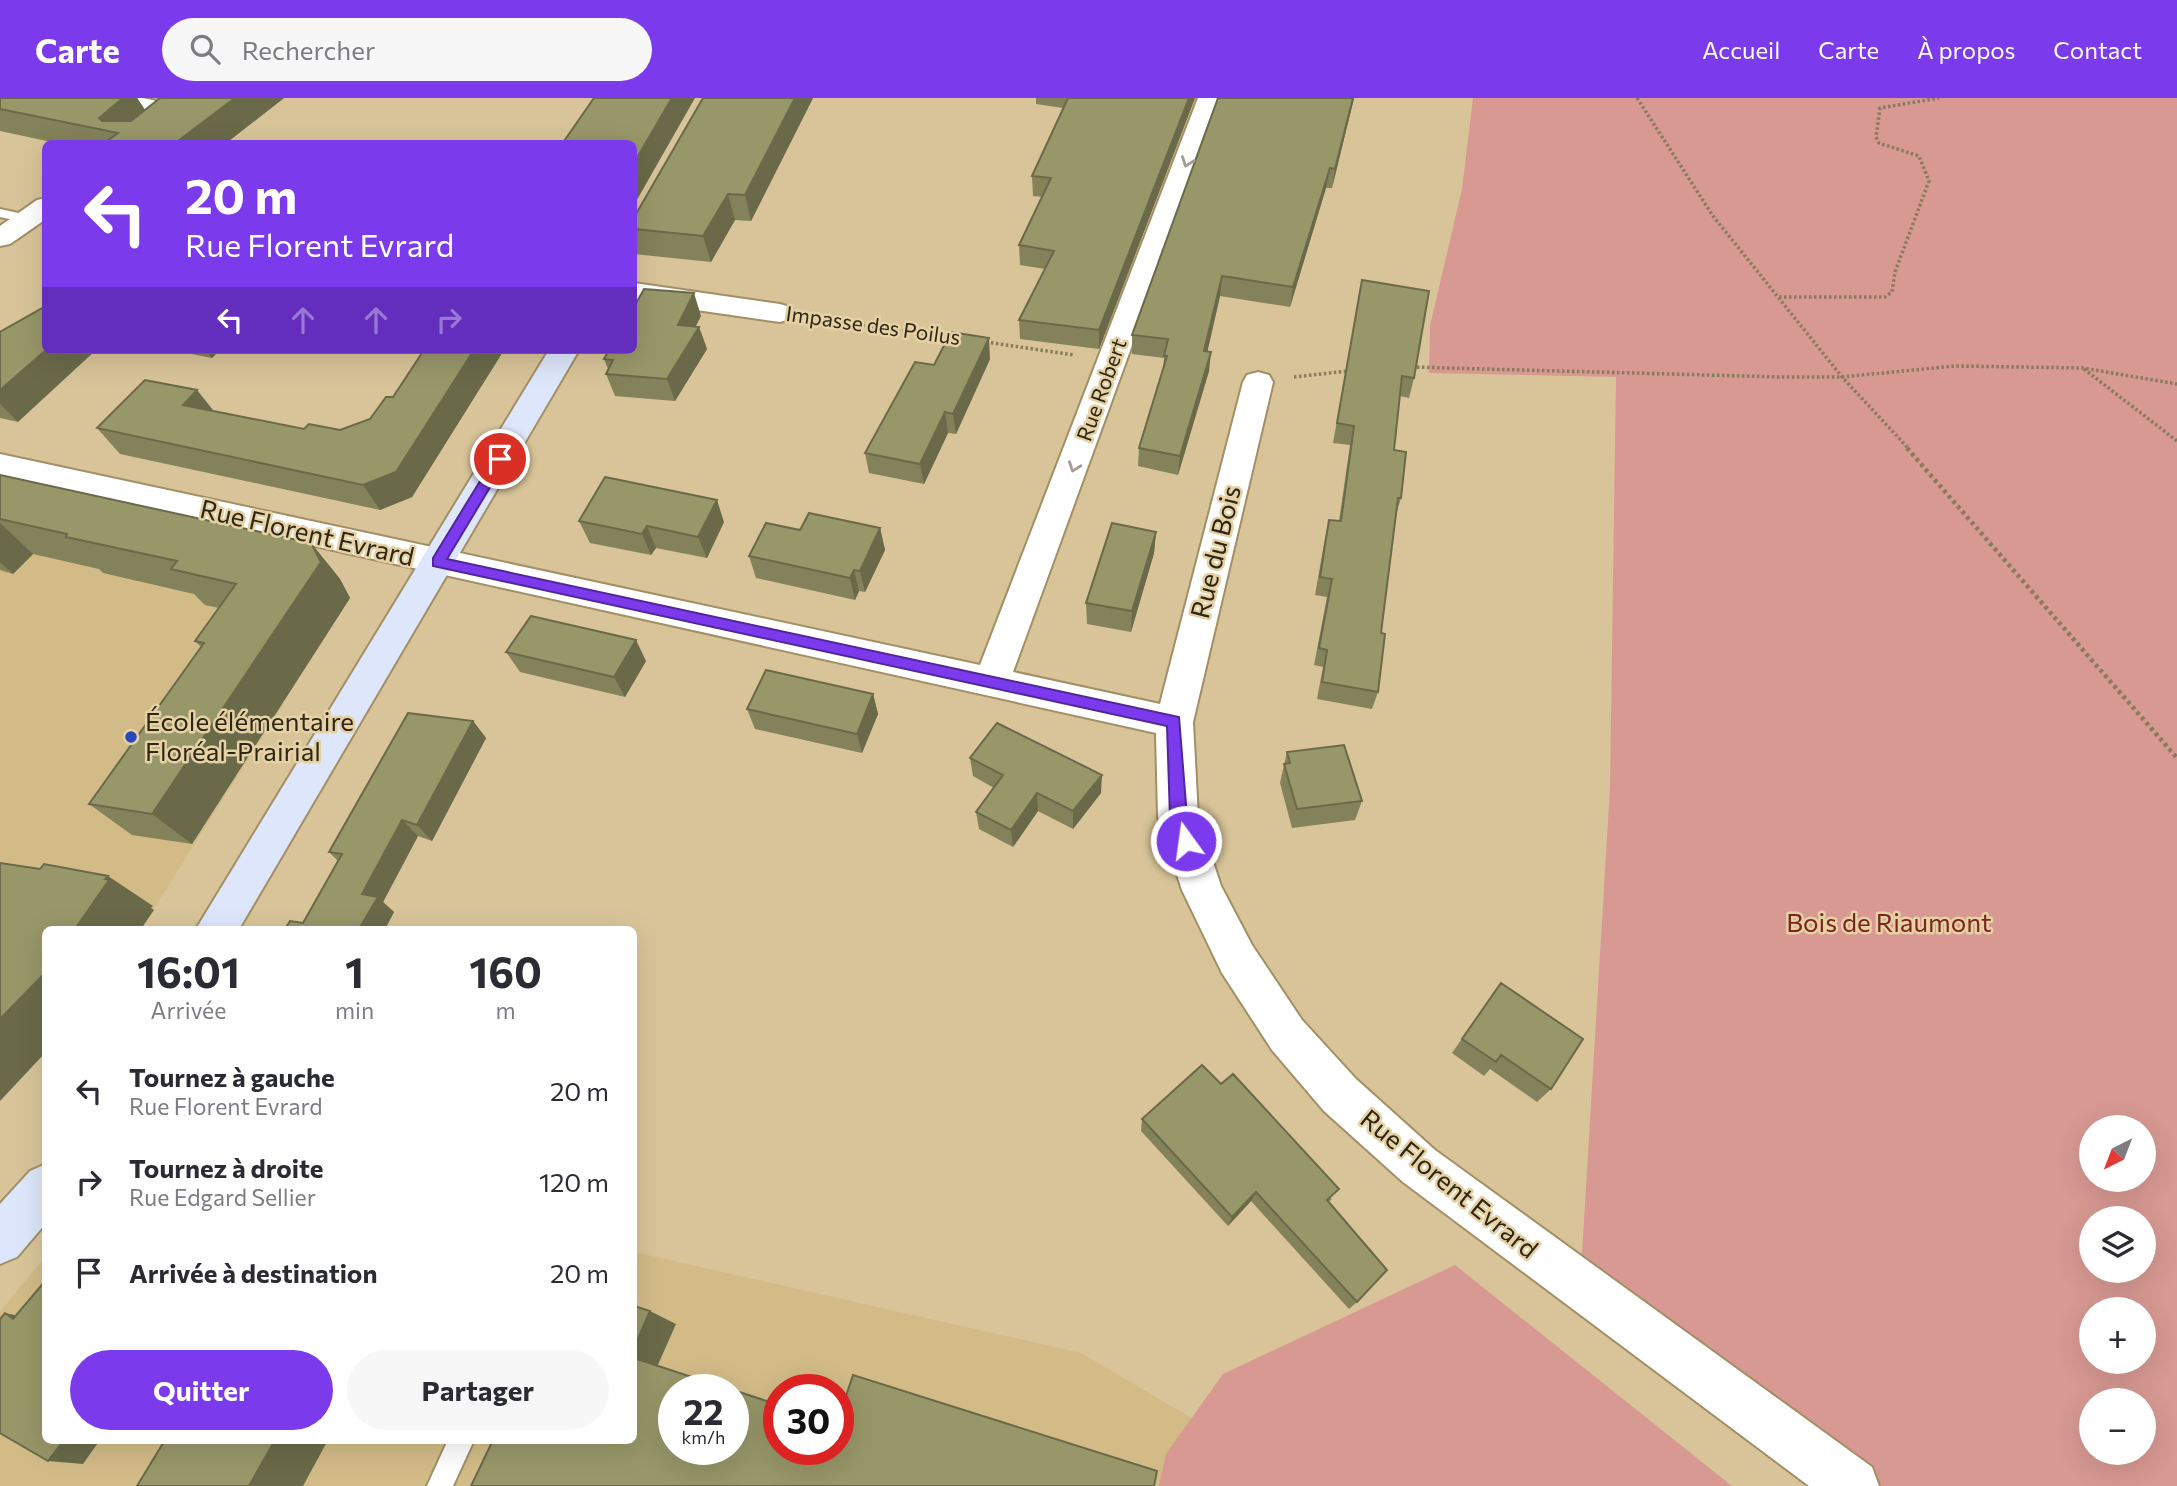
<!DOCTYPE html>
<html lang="fr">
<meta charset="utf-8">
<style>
body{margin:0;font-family:Commissioner,sans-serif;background:#f7f7f7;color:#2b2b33;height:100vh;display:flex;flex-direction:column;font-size:26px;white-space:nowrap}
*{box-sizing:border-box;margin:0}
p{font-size:23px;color:#7c7c81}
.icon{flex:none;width:38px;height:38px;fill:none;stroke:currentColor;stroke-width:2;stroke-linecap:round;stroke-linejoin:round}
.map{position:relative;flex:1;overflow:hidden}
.side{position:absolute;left:42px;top:828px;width:595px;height:518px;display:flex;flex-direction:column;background:#fff;border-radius:10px;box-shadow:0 7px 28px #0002}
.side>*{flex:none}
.guide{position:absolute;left:42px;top:42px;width:595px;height:214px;border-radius:10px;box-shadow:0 7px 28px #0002;background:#7c3aed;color:#fff;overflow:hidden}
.needle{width:46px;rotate:222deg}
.fabs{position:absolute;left:2079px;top:1017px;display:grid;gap:14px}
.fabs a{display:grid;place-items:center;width:77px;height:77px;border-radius:50%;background:#fff;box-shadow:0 7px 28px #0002;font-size:35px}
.speed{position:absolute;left:658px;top:1276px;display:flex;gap:14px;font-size:35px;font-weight:700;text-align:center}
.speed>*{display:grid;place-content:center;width:91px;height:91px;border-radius:50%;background:#fff;box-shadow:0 7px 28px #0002;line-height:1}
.speed small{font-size:18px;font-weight:400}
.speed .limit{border:10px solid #d22;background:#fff;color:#111}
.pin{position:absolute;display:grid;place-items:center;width:60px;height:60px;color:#fff;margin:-30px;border:4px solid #fff;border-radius:50%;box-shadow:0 2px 7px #0007}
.me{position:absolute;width:77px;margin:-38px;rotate:346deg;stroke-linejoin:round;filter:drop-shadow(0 0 5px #0008)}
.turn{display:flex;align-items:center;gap:24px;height:147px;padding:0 28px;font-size:32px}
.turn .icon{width:91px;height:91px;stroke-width:2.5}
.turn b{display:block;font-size:49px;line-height:60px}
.lanes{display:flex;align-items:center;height:66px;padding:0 28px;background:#0003;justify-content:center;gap:35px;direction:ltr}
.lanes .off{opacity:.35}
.eta{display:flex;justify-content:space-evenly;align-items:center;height:119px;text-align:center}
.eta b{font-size:42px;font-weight:700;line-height:49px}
.primary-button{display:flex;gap:14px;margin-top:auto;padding:14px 28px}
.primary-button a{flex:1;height:80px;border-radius:42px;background:#7c3aed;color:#fff;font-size:28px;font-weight:700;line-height:80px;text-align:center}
.primary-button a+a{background:#f7f7f7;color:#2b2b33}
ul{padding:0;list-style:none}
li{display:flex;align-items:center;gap:21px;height:91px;padding:0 28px}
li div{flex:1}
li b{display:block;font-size:26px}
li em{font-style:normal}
header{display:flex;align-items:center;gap:42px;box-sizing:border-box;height:98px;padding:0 35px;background:#7c3aed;color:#fff}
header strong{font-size:33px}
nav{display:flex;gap:38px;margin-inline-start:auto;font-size:24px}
.search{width:490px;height:63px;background:#f7f7f7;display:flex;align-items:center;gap:18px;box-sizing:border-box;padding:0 24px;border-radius:38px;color:#7c7c81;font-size:26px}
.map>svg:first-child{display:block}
.built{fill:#d2bb87;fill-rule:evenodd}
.green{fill:#d79992;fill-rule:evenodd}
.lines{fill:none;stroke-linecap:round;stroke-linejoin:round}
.lane-casing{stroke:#a28f65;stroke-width:4}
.street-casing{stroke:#a28f65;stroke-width:4}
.secondary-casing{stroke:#a28f65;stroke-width:4}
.path-far1{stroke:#897b5b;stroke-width:3.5;stroke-dasharray:2.5 2.5;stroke-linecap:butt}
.path{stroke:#897b5b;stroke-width:4.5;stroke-dasharray:3.5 3.5;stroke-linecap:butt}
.lane{fill:#fff;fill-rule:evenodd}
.street{fill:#fff;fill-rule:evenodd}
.secondary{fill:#dde6fa;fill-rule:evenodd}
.wall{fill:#83825a}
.shaded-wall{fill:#6a6a4a}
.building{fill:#989769;stroke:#6a6a4a;stroke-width:2}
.oneway{stroke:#a19d96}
.route{fill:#7c3aed;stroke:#51269a;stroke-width:2}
.poi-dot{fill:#2949b9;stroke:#e5d1a4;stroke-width:2.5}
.labels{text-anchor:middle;stroke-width:5;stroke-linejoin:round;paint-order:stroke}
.far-street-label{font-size:21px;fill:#2e2615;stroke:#e5d1a4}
.street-label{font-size:26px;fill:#2e2615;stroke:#e5d1a4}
.poi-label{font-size:26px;fill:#2e2615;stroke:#e5d1a4;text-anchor:start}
.park-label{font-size:26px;fill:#7d2320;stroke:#e5d1a4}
</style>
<header>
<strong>Carte</strong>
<div class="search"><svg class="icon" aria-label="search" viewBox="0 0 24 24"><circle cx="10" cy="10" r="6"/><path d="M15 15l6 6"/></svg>Rechercher</div>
<nav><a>Accueil</a><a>Carte</a><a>À propos</a><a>Contact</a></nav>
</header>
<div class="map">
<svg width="2177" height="1388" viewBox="0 0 2177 1388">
<rect width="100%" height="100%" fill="#d8c498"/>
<!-- built -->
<path class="built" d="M0,406L340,481L350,500L141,831H46L45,954L0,1003Z
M634,1154L1081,1255L1222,1338L1213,1388H0V1214L45,1159L46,1342H634ZM674,1292H733V1351H674ZM779,1292H838V1351H779Z"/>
<!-- green -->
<path class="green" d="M1473,0H2177V1388H1853L1580,1189L1610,690L1616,279L1429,275L1430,228L1462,91ZM2091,1029H2144V1082H2091ZM2091,1120H2144V1172H2091ZM2091,1211H2144V1264H2091ZM2091,1302H2144V1354H2091Z
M1455,1167L1732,1388H1159L1166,1356L1223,1276Z"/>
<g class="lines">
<defs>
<path id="lane" d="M0,111L32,118L34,121L27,125L0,119Z
M448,1342H474L453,1388H427Z"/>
<path id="street" d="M95,0H143L184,9L187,14L184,19L175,21L98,5Z
M1198,0H1222L1013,574L1160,606L1243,284L1247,277L1258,274L1269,277L1273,284L1193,624L1198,719L1221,788L1252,847L1302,922L1356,981L1435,1052L1872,1369L1879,1388H1809L1403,1084L1324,1013L1272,952L1222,875L1182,792L1158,719L1156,635L0,378V356L980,567Z
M46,100V121L10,146L0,148V128L37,102Z
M634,185L780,206L790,209L794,215L790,221L780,224L634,203Z"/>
<path id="secondary" d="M549,252H579L239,831H196Z
M46,1066V1125L17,1159L0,1166V1106L30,1073Z"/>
</defs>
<!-- lane casing -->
<use href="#lane" class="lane-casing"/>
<!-- street casing -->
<use href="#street" class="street-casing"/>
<!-- secondary casing -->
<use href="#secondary" class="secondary-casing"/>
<!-- path-far1 -->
<path class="path-far1" d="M1637,0L1713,118L1842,279L1909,351
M1779,199H1885L1892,194L1895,174L1929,83L1919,58L1879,45L1876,39L1880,10L1939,0
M813,220L953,240
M986,244L1074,257
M1412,269L1780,279H1842L1955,268L2083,270L2177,286
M2084,271L2177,343
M1294,279L1348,273"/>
<!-- path -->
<path class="path" d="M1907,350L2177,660"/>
<!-- lane -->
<use href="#lane" class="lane"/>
<!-- street -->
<use href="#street" class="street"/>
<!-- secondary -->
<use href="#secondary" class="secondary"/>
</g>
<!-- wall -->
<path class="wall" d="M0,0H137L145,12L159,1L155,0H284L225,46H61L0,33Z
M813,0L751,123L735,122L711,164L634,156V117Z
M1036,0H1195L1099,251L1020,241L1019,222L1045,171L1020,167L1019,147L1043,99L1033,98L1032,78L1063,10L1036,6Z
M1218,0H1354L1332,90H1326L1290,209L1220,198L1207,254L1209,273L1178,377L1138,368L1139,350L1163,272L1164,260L1132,256V237Z
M1362,182L1414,280L1409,300L1400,298L1394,352L1401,400L1396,417L1381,535L1378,594L1372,611L1317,601L1323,569L1314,567L1327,499L1315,497L1325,440L1329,422L1339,423L1350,347L1333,345Z
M701,218L695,229H699L707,251L675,303L615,298L606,276L608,271L604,261Z
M0,234L18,324L0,320Z
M171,252H220L212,260Z
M424,252H504L412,399L380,412L120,356L97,330L214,313L304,331L340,332L370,321L393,299Z
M990,261L956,336L948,335L924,386L869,375L865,355L934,267Z
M0,377L311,445L340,481L350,500L192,746L132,737L89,706L201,549L195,543L219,510L205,507L194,496L103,475L99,471L33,456L13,476L0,472Z
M579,423L724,424L707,460L656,450L651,457L590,445Z
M880,430L885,452L865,494L859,493L855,502L756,480L749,458L800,432Z
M1156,434L1154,455L1131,534L1087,526L1086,505Z
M506,554L646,563L625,599L520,574Z
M873,596L878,616L862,655L755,631L747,611Z
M473,623L486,640L432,743L418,738L383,804L394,814L385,831H285L303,825L338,763L329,754Z
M1287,654L1362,703L1355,722L1292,730L1280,685Z
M970,660L1101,695L1073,731L1038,713L1013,749L979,731L976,714L994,690L973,678Z
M1501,885L1551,991L1537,1004L1490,971L1484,978L1452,955Z
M1142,1021L1332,1101L1328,1104L1357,1204L1349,1211L1251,1103L1228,1128L1141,1033Z"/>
<!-- shaded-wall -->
<path class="shaded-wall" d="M123,0H137L149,18L118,35L108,33L99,20Z
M235,0H284L225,46H174Z
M672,0H695L634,107V65Z
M795,0H813L751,123L745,97Z
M1189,0H1195L1099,251V232Z
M1353,0H1354L1332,90L1335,71Z
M1330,70L1326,90L1290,209L1293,189Z
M728,96L735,122L711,164L703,138Z
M1222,178L1220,198L1203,273L1204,253Z
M694,195L701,218L685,249L678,227Z
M699,229L707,251L675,303L667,281Z
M989,240L990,261L956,336L953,316Z
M46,252H96L18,324L0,306V292Z
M206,252H220L212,260Z
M474,252H504L412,399L380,412L363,387Z
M1211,254L1209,273L1178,377L1180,358Z
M197,292L217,317L183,307Z
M945,314L948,335L924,386L920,366Z
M717,402L724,424L707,460L698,439Z
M0,425L33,456L13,476L0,464Z
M647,428L656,450L651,457L642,436Z
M880,430L885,452L865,494L860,473Z
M1156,434L1154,455L1131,534L1132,513Z
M311,445L340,481L350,500L192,746L152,716Z
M854,472L859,493L855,502L850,480Z
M636,542L646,563L625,599L614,579Z
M873,596L878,616L862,655L857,636Z
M473,623L486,640L432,743L417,727Z
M1102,677L1101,695L1073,731V713Z
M1037,695L1038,713L1013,749L1011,732Z
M402,722L418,738L383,804L394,814L385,831H359L362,796Z
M108,778L153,808L151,810L154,812L141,831H75Z
M46,874V954L0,1003V921Z
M1256,1094L1251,1103L1228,1128L1232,1119Z
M650,1213L676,1226L657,1269L634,1260V1250Z
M5,1215L39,1222L13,1221Z
M64,1342H100L83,1366L48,1363Z
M275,1342H328L303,1388H249Z"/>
<!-- building -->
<path class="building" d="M0,0H123L99,20L102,23H131L160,0H235L174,46H103L118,35L0,11Z
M594,0H672L634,65V46H562Z
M703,0H795L745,97L728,96L703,138L634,131V117L636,116Z
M1068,0H1189L1099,232L1019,222L1054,153L1019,147L1051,80L1032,78Z
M1218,0H1353L1335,71L1330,70L1293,189L1222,178L1204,253L1211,254L1180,358L1139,350L1167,258H1164L1168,241L1132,237Z
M1362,182L1429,193L1414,280L1402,278L1394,352L1406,354L1401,400H1398L1381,535L1385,536L1378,594L1322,584L1327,552L1319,550L1332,481L1320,479L1329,422L1341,423L1354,328L1337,325Z
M644,191L694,195L678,227L699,229L667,281L606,276L613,262L604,261L609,252H634V209Z
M46,208V252L0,292V234Z
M951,234L989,240L953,316L945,314L920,366L865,355L915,264L934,267Z
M424,252H474L396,374L363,387L97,330L145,282L197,292L183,307L304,331L309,326L340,332L370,321L386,299H393Z
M0,377L311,445L321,464L152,716L89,706L204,545L195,543L236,486L171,471L177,463L66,439L67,436L0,421Z
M605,379L717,402L698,439L647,428L642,436L579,423Z
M809,415L880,430L860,473L854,472L850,480L749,458L766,425L800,432Z
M1112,425L1156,434L1132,513L1086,505Z
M531,518L636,542L614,579L506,554Z
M766,572L873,596L857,636L747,611Z
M408,615L473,623L417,727L402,722L362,796L378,799L359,831H285L290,823L303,825L342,756L329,754Z
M997,625L1102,677L1073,713L1037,695L1011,732L976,714L1003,677L970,660Z
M1344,647L1362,703L1297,711L1284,666L1290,665L1287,654Z
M0,765L40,771L44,766L108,778L105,781L109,782L75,831H46V874L0,921Z
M1501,885L1583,941L1551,991L1501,957L1496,964L1462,941Z
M1202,967L1221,986L1233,976L1339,1091L1327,1102L1387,1172L1357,1204L1256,1094L1232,1119L1142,1021Z
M46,1182V1342H64L48,1363L0,1335V1221L5,1215L13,1221Z
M634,1208L650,1213L634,1250Z
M634,1260L731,1292H674V1351H733V1292L779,1307V1351H838V1322L853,1277L1157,1373L1154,1388H471L493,1342H634Z
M165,1342H275L249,1388H137Z"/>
<!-- one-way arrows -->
<defs><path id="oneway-chevron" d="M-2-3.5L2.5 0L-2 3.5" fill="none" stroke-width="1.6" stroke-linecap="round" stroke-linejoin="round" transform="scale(1.75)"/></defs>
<g class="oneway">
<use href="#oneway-chevron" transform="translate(1187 64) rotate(110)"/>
<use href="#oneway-chevron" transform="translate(1074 369) rotate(110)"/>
</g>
<!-- route -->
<path class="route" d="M500,356L507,361L447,461L1179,619L1187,719L1194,743L1192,748H1181L1170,719L1167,628L433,468V460L496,357Z"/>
<!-- markers -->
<circle class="poi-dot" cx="131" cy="639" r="7"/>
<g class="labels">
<!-- far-street labels -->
<g class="far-street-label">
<text transform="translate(873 228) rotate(8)" y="7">Impasse des Poilus</text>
<text transform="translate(1102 292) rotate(-70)" y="7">Rue Robert</text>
</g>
<!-- street labels -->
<g class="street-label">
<text transform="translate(307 435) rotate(13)" y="9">Rue Florent Evrard</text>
<text transform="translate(1216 454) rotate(-76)" y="9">Rue du Bois</text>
<text transform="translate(1449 1086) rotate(39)" y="9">Rue Florent Evrard</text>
</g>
<!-- poi labels -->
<g class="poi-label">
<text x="145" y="633">École élémentaire<tspan x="145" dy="30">Floréal-Prairial</tspan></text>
</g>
<!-- park labels -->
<g class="park-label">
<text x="1889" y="834">Bois de Riaumont</text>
</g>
</g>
</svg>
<div class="fabs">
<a><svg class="needle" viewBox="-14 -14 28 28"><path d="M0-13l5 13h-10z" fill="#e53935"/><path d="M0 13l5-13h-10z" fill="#7c7c81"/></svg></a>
<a><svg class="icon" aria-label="layers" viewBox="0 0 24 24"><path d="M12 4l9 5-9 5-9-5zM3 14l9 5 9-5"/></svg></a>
<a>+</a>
<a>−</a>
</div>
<div class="speed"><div>22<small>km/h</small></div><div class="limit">30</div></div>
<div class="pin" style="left:500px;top:361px;background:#d93025"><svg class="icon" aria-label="arrive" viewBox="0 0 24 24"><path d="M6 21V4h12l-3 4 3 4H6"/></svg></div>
<svg class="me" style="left:1186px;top:743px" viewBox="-20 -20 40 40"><circle r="17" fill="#7c3aed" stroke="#fff" stroke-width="3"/><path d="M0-11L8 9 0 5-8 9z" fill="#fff"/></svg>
<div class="guide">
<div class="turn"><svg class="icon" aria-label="left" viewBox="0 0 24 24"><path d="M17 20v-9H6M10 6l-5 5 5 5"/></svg><div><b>20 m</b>Rue Florent Evrard</div></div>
<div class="lanes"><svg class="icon" aria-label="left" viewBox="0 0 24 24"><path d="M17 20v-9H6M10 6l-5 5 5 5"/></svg><svg class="icon off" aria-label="ahead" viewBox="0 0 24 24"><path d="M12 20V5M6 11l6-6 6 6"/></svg><svg class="icon off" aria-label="ahead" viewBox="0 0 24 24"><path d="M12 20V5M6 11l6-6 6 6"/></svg><svg class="icon off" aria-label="right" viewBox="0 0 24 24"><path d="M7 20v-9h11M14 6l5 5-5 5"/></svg></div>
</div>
<section class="side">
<div class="eta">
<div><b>16:01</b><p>Arrivée</p></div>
<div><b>1</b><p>min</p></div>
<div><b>160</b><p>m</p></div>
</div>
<ul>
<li><svg class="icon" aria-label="left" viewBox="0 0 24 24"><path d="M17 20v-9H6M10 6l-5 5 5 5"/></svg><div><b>Tournez à gauche</b><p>Rue Florent Evrard</p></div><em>20 m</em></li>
<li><svg class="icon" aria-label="right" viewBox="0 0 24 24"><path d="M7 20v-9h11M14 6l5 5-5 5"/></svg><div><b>Tournez à droite</b><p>Rue Edgard Sellier</p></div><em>120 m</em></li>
<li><svg class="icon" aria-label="arrive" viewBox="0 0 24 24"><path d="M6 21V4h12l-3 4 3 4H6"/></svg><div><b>Arrivée à destination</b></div><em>20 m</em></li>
</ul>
<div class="primary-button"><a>Quitter</a><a>Partager</a></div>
</section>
</div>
